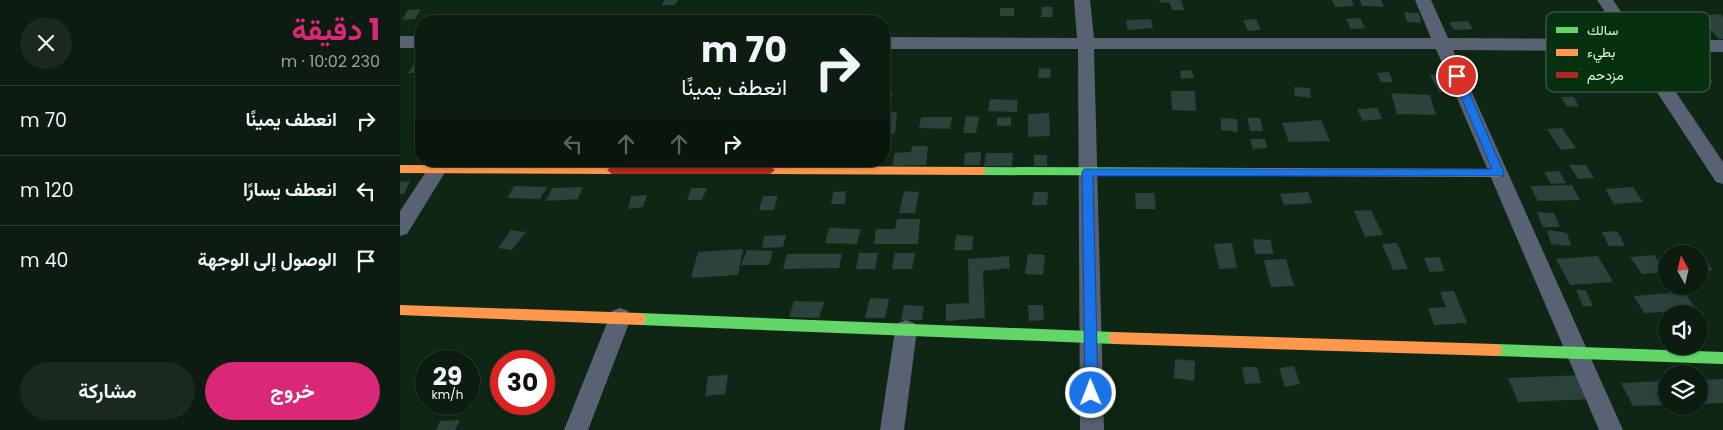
<!DOCTYPE html>
<html lang="ar">
<meta charset="utf-8">
<style>
body{margin:0;font-family:Poppins,Vazirmatn,sans-serif;background:#1a291e;color:#f1f3f6;direction:rtl;height:100vh;display:flex;flex-direction:column;font-size:19px;white-space:nowrap}
*{box-sizing:border-box;margin:0}
p{font-size:16px;color:#9aa19f}
.icon{flex:none;width:28px;height:28px;fill:none;stroke:currentColor;stroke-width:2;stroke-linecap:round;stroke-linejoin:round}
.map{position:relative;flex:1;overflow:hidden;direction:ltr}
.panel{display:flex;flex-direction:column;background:#0c1c10;width:400px}
.panel>*{flex:none}
.hud{position:absolute;left:15px;top:15px;width:475px;height:152px;border-radius:20px;box-shadow:0 1px 4px #0004,0 0 0 1px #2c3a30;direction:rtl;background:#0c1c10;color:#f1f3f6;overflow:hidden}
.needle{width:32px;rotate:352deg}
.buttons{position:absolute;left:1258px;top:245px;display:grid;gap:10px}
.buttons a{display:grid;place-items:center;width:50px;height:50px;border-radius:50%;background:#0c1c10;box-shadow:0 1px 4px #0004,0 0 0 1px #2c3a30;font-size:25px}
.speed{position:absolute;left:15px;top:350px;display:flex;gap:10px;font-size:25px;font-weight:700;text-align:center}
.speed>*{display:grid;place-content:center;width:65px;height:65px;border-radius:50%;background:#0c1c10;box-shadow:0 1px 4px #0004,0 0 0 1px #2c3a30;line-height:1}
.speed small{font-size:12px;font-weight:400}
.speed .limit{border:8px solid #d22;background:#fff;color:#111}
.pin{position:absolute;display:grid;place-items:center;width:42px;height:42px;color:#fff;margin:-21px;border:2px solid #fff;border-radius:50%;box-shadow:0 1px 5px #0007}
.me{position:absolute;width:55px;margin:-28px;rotate:359deg;stroke-linejoin:round;filter:drop-shadow(0 0 4px #0008)}
.turn{display:flex;align-items:center;gap:18px;height:105px;padding:0 20px;font-size:22px}
.turn .icon{width:65px;height:65px;stroke-width:2.5}
.turn b{display:block;font-size:35px;line-height:42px}
.lanes{display:flex;align-items:center;height:48px;padding:0 20px;background:#0003;justify-content:center;gap:25px;direction:ltr}
.lanes .off{opacity:.35}
.round{display:grid;place-items:center;flex:none;width:52px;height:52px;border-radius:26px;background:#1a291e}
.head{display:flex;align-items:center;justify-content:space-between;height:85px;padding:0 20px}
h1{font-size:30px;font-weight:700;line-height:38px;color:#db2777}
.primary-button{display:flex;gap:10px;margin-top:auto;padding:10px 20px}
.primary-button a{flex:1;height:58px;border-radius:30px;background:#db2777;color:#fff;font-size:20px;font-weight:700;line-height:58px;text-align:center}
.primary-button a+a{background:#1a291e;color:#f1f3f6}
ul{padding:0;list-style:none}
li{display:flex;align-items:center;gap:15px;height:70px;padding:0 20px;border-top:1px solid #2c3a30}
li div{flex:1}
li b{display:block;font-size:19px}
li em{font-style:normal}
main{display:flex;flex:1;min-height:0}
.map>svg:first-child{display:block}
.building{fill:#2c423c}
.lines{fill:none;stroke-linecap:round;stroke-linejoin:round}
.street{fill:#586272;fill-rule:evenodd}
.fast{fill:#63d668;fill-rule:evenodd}
.slow{fill:#ff974d;fill-rule:evenodd}
.jam{fill:#b3261e;fill-rule:evenodd}
.route{fill:#1a73e8;stroke:#114b97}
.key{fill:#063010;stroke:#466a4e;stroke-width:1}
.key-label{font-size:14px;fill:#ddf3df}
</style>
<main>
<div class="map">
<svg width="1323" height="430" viewBox="0 0 1323 430">
<rect width="100%" height="100%" fill="#102615"/>
<!-- building -->
<path class="building" d="M264,0H278L275,5H262Z
M759,0H781L784,10H772L769,2L760,3Z
M932,0H951L954,6L935,7Z
M960,0H981L984,7L962,6Z
M642,7H653L652,17H641Z
M600,8H614V16H600Z
M21,9L15,19L2,20L8,10Z
M1004,12L1019,13L1021,23L1007,22Z
M1320,14L1323,17V39H1319L1298,16Z
M960,18L965,28L951,29L946,19Z
M751,19L753,28L728,30L726,20Z
M856,19L861,30L848,31L843,20Z
M1068,21L1073,29L1054,30L1049,22Z
M21,60V73H8L16,61Z
M1289,67L1305,68L1313,84L1297,83Z
M639,68L651,69L650,78H638Z
M792,70L794,78L781,79L780,71Z
M989,72L993,82H981L977,73Z
M1039,74L1049,92H1039L1030,75Z
M894,87L910,88L911,98L895,96Z
M484,91L493,92L488,110H484Z
M771,91H795L796,111L772,110Z
M991,93L1030,95L1036,115L997,114Z
M1161,97H1174L1179,107L1167,106Z
M590,99L618,100L617,112L588,111Z
M977,108L982,119L963,121L957,109Z
M497,112L495,133L484,134V113Z
M649,113L650,136L628,137V114Z
M566,116L579,117L576,133H563Z
M521,117H552L550,129L519,128Z
M611,117V126H597V118Z
M821,118L837,119L838,132L821,130Z
M847,118H860L863,131H850Z
M921,120L930,141L889,142L882,123Z
M1162,128L1176,148L1161,150L1147,129Z
M850,139H865L867,148L853,149Z
M512,146H528L526,165L493,166L494,153L511,152Z
M581,152L580,165H564L565,153Z
M586,153H613L612,166H584Z
M634,155H647V166H634Z
M1169,165H1186L1194,178L1178,179Z
M1159,171L1166,183L1151,184L1144,172Z
M10,181L4,194H0V182Z
M1172,185L1180,200L1138,201L1130,186Z
M114,186L147,187L140,199L107,198Z
M183,187L178,199L146,201L152,188Z
M1233,187L1243,202L1214,204L1205,189Z
M291,188H307L302,200H287Z
M446,191L445,204H431L433,192Z
M504,191L519,192L515,213H499Z
M634,192H648L647,205H632Z
M908,192L912,203L884,205L880,194Z
M735,193H754L756,209H736Z
M247,195L243,207L228,209L231,196Z
M363,196H378L374,210H359Z
M971,210L983,235L965,237L954,211Z
M1137,212L1154,213L1160,227H1143Z
M497,219H520L518,244H474L476,229H495Z
M429,228L461,229L457,244L425,243Z
M111,230L126,232L112,250L98,248Z
M1147,230L1167,233L1171,246L1151,244Z
M1217,231L1225,246H1209L1202,232Z
M386,235L383,247L362,248L364,236Z
M556,235L573,236L572,250H554Z
M853,239L871,240L873,254H855Z
M832,243L837,268L819,269L814,244Z
M997,243L1008,269L993,270L982,244Z
M343,249L338,275L291,278L298,252Z
M347,250L373,251L369,265H341Z
M459,253H478L475,269H456Z
M495,253H515L512,269H492Z
M387,254H442L439,268L383,269Z
M628,254L645,255L643,275L625,274Z
M1299,254H1303L1313,271H1299Z
M1254,255L1266,272L1242,274L1230,257Z
M609,256L610,268L583,271L585,318L546,321V304L569,303L568,259Z
M1198,256L1213,282L1170,285L1156,259Z
M1039,257L1045,271L1030,272L1024,258Z
M886,259L894,286L871,287L864,260Z
M1176,290H1186L1193,306H1183Z
M1054,291L1067,323L1034,325L1028,308L1046,307L1040,292Z
M1284,292L1299,314H1266V316L1263,312L1244,313L1234,296Z
M470,298L489,299L485,318H465Z
M394,301L424,302L419,318L389,317Z
M504,305L524,306L522,320H501Z
M628,305H643L644,320L629,321Z
M775,359L795,361L794,381L774,378Z
M894,366L900,384L885,387L879,368Z
M842,367H857L861,383L845,384Z
M328,375L325,394L305,396L308,376Z
M1183,375L1194,399L1118,402L1108,378Z
M1323,379V403L1299,404V380Z
M1266,381V405L1233,406L1221,383Z
M60,420L55,430H36L40,421Z"/>
<g class="lines">
<!-- street -->
<path class="street" d="M674,0H690L694,38H1031L1015,0H1031L1048,38L1223,39L1197,0H1213L1240,40H1323V52L1248,51L1323,162V184L1316,182L1230,51L1053,50L1223,430H1199L1036,49H694L704,430H680L678,49H484V37L677,38Z
M0,36H21V48H0Z
M33,161H52L7,234L0,236V211Z
M220,308L228,311L231,318L188,430H164L209,318L212,311Z
M506,320L514,323L517,330L504,430H480L495,330L498,323Z"/>
<!-- fast -->
<path class="fast" d="M582,167L859,168L864,172L859,176L582,175L577,171Z
M240,313L714,332L718,334L720,338L718,342L714,344L240,325L236,323L234,319L236,315Z
M1096,344L1323,352V364L1096,356L1091,354L1090,350L1091,346Z"/>
<!-- slow -->
<path class="slow" d="M0,165L212,166L217,170L212,174L0,173Z
M370,166L582,167L587,171L582,175L370,174L365,170Z
M859,168L1099,169L1104,173L1099,177L859,176L854,172Z
M0,305L240,313L244,315L246,319L244,323L240,325L0,315Z
M714,332L1096,344L1101,346L1102,350L1101,354L1096,356L714,344L710,342L708,338L710,334Z"/>
<!-- jam -->
<path class="jam" d="M212,166H370L375,170L370,174H212L207,170Z"/>
</g>
<!-- route -->
<path class="route" d="M1057,72L1062,76L1104,173L1103,176H693L698,393L696,397L691,399L687,397L685,393L682,172L684,169H1092L1052,76Z"/>
<!-- legend -->
<rect x="1146" y="12" width="164" height="80" rx="8" class="key"/>
<rect x="1156" y="27" width="22" height="6" fill="#63d668"/>
<rect x="1156" y="49" width="22" height="7" fill="#ff974d"/>
<rect x="1156" y="72" width="22" height="6" fill="#b3261e"/>
<g class="key-label">
<text x="1187" y="35">سالك</text>
<text x="1187" y="57">بطيء</text>
<text x="1187" y="80">مزدحم</text>
</g>
</svg>
<div class="buttons">
<a><svg class="needle" viewBox="-14 -14 28 28"><path d="M0-13l5 13h-10z" fill="#e53935"/><path d="M0 13l5-13h-10z" fill="#9aa19f"/></svg></a>
<a><svg class="icon" aria-label="sound" viewBox="0 0 24 24"><path d="M4 9h4l5-4v14l-5-4H4zM17 9q2 3 0 6"/></svg></a>
<a><svg class="icon" aria-label="layers" viewBox="0 0 24 24"><path d="M12 4l9 5-9 5-9-5zM3 14l9 5 9-5"/></svg></a>
</div>
<div class="speed"><div>29<small>km/h</small></div><div class="limit">30</div></div>
<div class="pin" style="left:1057px;top:76px;background:#d93025"><svg class="icon" aria-label="arrive" viewBox="0 0 24 24"><path d="M6 21V4h12l-3 4 3 4H6"/></svg></div>
<svg class="me" style="left:691px;top:393px" viewBox="-20 -20 40 40"><circle r="17" fill="#1a73e8" stroke="#fff" stroke-width="3"/><path d="M0-11L8 9 0 5-8 9z" fill="#fff"/></svg>
<div class="hud">
<div class="turn"><svg class="icon" aria-label="right" viewBox="0 0 24 24"><path d="M7 20v-9h11M14 6l5 5-5 5"/></svg><div><b>70 m</b>انعطف يمينًا</div></div>
<div class="lanes"><svg class="icon off" aria-label="left" viewBox="0 0 24 24"><path d="M17 20v-9H6M10 6l-5 5 5 5"/></svg><svg class="icon off" aria-label="ahead" viewBox="0 0 24 24"><path d="M12 20V5M6 11l6-6 6 6"/></svg><svg class="icon off" aria-label="ahead" viewBox="0 0 24 24"><path d="M12 20V5M6 11l6-6 6 6"/></svg><svg class="icon" aria-label="right" viewBox="0 0 24 24"><path d="M7 20v-9h11M14 6l5 5-5 5"/></svg></div>
</div>
</div>
<section class="panel">
<div class="head"><div><h1>1 دقيقة</h1><p>230 m · 10:02</p></div><a class="round"><svg class="icon" aria-label="close" viewBox="0 0 24 24"><path d="M6 6l12 12M18 6L6 18"/></svg></a></div>
<ul>
<li><svg class="icon" aria-label="right" viewBox="0 0 24 24"><path d="M7 20v-9h11M14 6l5 5-5 5"/></svg><div><b>انعطف يمينًا</b></div><em>70 m</em></li>
<li><svg class="icon" aria-label="left" viewBox="0 0 24 24"><path d="M17 20v-9H6M10 6l-5 5 5 5"/></svg><div><b>انعطف يسارًا</b></div><em>120 m</em></li>
<li><svg class="icon" aria-label="arrive" viewBox="0 0 24 24"><path d="M6 21V4h12l-3 4 3 4H6"/></svg><div><b>الوصول إلى الوجهة</b></div><em>40 m</em></li>
</ul>
<div class="primary-button"><a>خروج</a><a>مشاركة</a></div>
</section>
</main>
